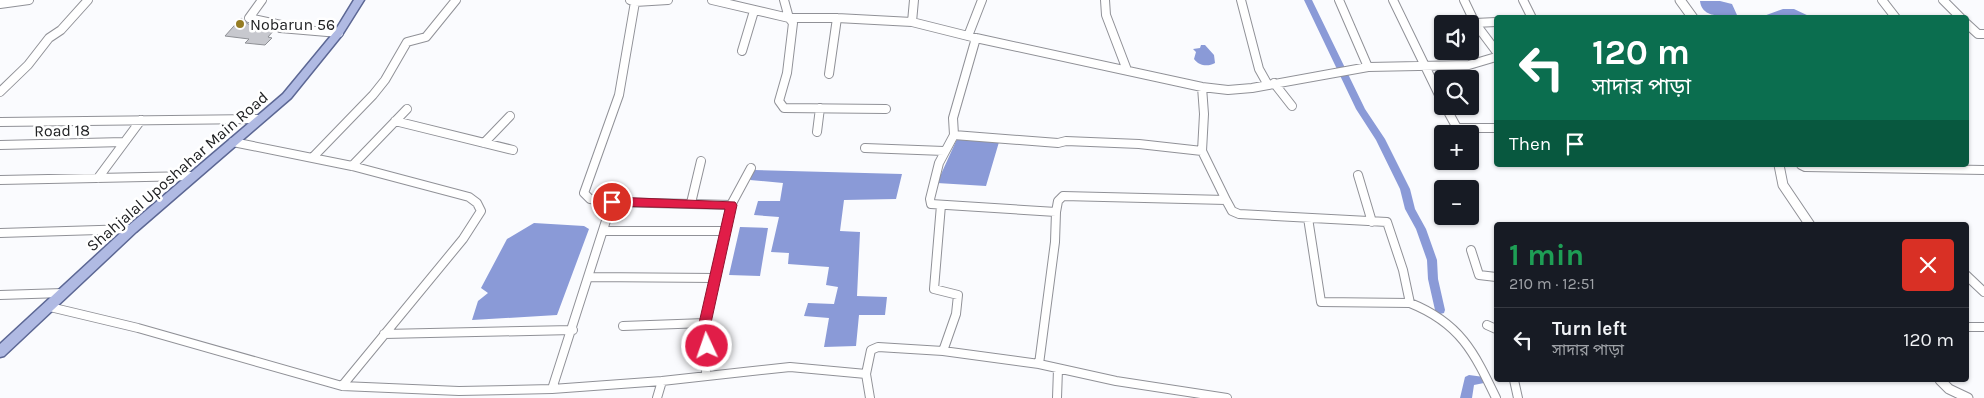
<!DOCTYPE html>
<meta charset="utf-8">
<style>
body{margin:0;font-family:Karla,"Noto Sans Bengali",sans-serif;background:#242831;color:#f1f3f6;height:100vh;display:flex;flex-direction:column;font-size:19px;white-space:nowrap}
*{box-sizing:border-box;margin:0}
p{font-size:16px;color:#9ea1a6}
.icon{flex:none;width:28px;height:28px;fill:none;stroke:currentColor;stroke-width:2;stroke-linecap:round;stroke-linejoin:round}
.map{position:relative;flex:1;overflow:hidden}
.drawer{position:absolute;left:1494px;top:222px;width:475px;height:160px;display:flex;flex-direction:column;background:#171b24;border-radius:5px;box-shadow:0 1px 4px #0004}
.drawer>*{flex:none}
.guide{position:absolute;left:1494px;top:15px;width:475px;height:152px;border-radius:5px;box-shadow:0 1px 4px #0004;background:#0b6e4f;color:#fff;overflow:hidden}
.fabs{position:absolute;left:1434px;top:15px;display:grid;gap:10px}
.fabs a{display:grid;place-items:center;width:45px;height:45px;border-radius:5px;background:#171b24;box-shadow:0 1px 4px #0004;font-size:25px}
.pin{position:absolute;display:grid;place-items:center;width:42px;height:42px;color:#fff;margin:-21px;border:2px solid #fff;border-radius:50%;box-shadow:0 1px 5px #0007}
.me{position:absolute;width:55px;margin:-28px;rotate:357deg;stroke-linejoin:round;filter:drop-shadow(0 0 4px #0008)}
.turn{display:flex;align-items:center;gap:18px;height:105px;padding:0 15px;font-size:22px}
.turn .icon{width:65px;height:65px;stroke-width:2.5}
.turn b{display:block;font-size:35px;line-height:42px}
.then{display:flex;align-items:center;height:48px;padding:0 15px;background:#0003;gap:10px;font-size:19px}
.round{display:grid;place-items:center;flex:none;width:52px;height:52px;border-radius:5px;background:#242831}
.headline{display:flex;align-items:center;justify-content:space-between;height:85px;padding:0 15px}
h1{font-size:30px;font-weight:700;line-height:38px;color:#1e9e55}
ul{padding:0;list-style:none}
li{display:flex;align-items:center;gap:15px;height:65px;padding:0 15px;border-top:1px solid #363941}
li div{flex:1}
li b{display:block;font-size:19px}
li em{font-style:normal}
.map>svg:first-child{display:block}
.water{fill:#8a9ad7}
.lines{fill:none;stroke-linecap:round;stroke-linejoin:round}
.canal{fill:#8a9ad7;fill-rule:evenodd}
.building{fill:#c7c8ce;stroke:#8e9095}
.minor-casing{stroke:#909197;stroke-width:10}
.tertiary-casing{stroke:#909197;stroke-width:11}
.primary-casing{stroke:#5c6794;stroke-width:3}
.minor{stroke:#fff;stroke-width:8}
.tertiary{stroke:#fff;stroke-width:9}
.primary{fill:#b0bae3;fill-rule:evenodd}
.route{fill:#e11d48;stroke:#92132f}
.poi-dot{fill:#957c23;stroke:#fff;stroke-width:2}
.labels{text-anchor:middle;stroke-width:5;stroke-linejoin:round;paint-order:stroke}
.poi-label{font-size:16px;fill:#212224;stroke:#fff;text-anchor:start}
.street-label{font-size:16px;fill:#212224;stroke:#fff}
</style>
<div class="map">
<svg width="1984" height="398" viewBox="0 0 1984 398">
<rect width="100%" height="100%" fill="#fafbfe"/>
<!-- water -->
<path class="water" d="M1700,1H1720L1732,4L1737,15C1724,16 1702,19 1700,1Z
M1783,9H1794L1811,17H1761Z
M1201,45H1205L1214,55L1215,63C1208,67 1199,66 1194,59L1196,52L1193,49L1200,48Z
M957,139L999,142L986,186L937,183Z
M754,170L902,174L896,199L844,200L840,231L860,232L857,296L887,297L885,315H859L856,346L824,347L829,318L804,316L808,303L834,304L838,287L826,285L829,267L788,264L789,253L771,252L779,217L754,215L758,201H780L783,183L750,180Z
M534,223L584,226L589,229L557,315L472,320L478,301L488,293L481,288L507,239Z
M740,227L768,228L760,276L729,275Z"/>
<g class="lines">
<!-- canal -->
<path class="canal" d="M1304,0H1312L1365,109L1385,139L1410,189L1415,209L1426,229L1437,260L1438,279L1445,310L1444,313L1440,314L1436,313L1435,310L1428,279L1427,260L1416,229L1405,209L1400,189L1376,140L1356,109Z
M1469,375L1484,377L1486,380L1484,383L1474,385L1472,398H1460L1465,377Z"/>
</g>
<!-- building -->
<path class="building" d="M241,18L248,24L275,29L268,37L272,38L265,45L245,43L249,39L225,36Z"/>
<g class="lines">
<defs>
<path id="minor" d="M262,0L249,18L281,25L280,28L339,33
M712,0L789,18H837L912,22L976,38L1202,87L1228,90L1252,88L1368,67L1469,65L1496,57
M784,0L789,18L793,23L787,73L779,101L784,108L886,109
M1105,0L1106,15L1127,70
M1241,0L1259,69L1268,85
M1339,0L1368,67
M1393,0L1442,101
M1464,0L1475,23
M1523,0L1532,18
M1882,0L1896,18
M1943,0L1961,18
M635,2L668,0
M0,4L29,0
M912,22L914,0
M1496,22L1475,23L1496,51
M1966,23L1978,34H1984
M968,36L982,0
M742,51L754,11
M829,74L837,18
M1274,83L1292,106
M1202,87L1204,114L1202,151
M0,92L28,65L49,38L61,30L88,0
M1445,106L1457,128H1496
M395,121L513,150
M0,122L259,119
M817,132L820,108
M954,135L1058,143L1066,141L1139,144L1202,151L1226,200
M233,142L352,166L469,197L477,203L481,211L463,239L342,386
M484,143L510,116
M0,145L124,142
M865,148L944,151
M313,157L373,95L385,80L407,42L426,37L456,0
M1801,165L1805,167L1984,170
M352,166L407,109
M1358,175L1372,222
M98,178L141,120
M0,180L193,176
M612,202L731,205L705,323L706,376
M691,203L701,161
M731,205L751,168
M941,205L934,289L958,295L956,314L943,351
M1056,212L1058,201L1063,196L1226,200L1232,211L1239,214L1387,222L1403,270L1410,303C1460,323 1474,352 1496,398
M1308,218L1321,302L1410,303
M604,231H725
M0,233L132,229
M1471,250L1479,275L1496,277
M1966,275L1984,292
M589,277L716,278
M0,295L63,293
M50,307L138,328L342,386L459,391L552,389L662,381L790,367L866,374L871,350L878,347L943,351L1039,364L1055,242L1056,212L931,204L930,199L939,163L954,135L953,118L976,38
M1487,325L1496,329
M623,326L705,323
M1966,327H1984
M384,334L573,330
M1039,364L1116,381L1227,398
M866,374L870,398
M1514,380L1518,398
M552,389L612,202L590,199L584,193L619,95L635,2L630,0
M657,398L662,381
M1057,398L1058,369"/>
<path id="tertiary" d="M1680,0L1693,18
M1779,165L1783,185L1810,225
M1940,380L1949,389L1968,398"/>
<path id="primary" d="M354,0H364L342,35L291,98L136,232L4,356L0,357V344L128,226L283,94L335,31Z"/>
</defs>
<!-- minor casing -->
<use href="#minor" class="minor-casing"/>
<!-- tertiary casing -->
<use href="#tertiary" class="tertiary-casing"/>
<!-- primary casing -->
<use href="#primary" class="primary-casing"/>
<!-- minor -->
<use href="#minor" class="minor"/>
<!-- tertiary -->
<use href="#tertiary" class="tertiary"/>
<!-- primary -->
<use href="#primary" class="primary"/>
</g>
<!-- route -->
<path class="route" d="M612,197L735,202L737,205L711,323L713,346L711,350L707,351L702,350L699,323L725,209L612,206L606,202Z"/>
<!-- markers -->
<circle class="poi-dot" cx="240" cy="24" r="5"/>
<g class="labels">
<!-- poi labels -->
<g class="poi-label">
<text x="250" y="30">Nobarun 56</text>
</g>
<!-- street labels -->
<g class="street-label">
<text transform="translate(62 130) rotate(-1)" y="6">Road 18</text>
<text transform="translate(177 171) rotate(-41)" y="6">Shahjalal Uposhahar Main Road</text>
</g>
</g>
</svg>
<div class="fabs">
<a><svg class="icon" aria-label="sound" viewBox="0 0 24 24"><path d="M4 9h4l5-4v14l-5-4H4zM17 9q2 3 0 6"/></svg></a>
<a><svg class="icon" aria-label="search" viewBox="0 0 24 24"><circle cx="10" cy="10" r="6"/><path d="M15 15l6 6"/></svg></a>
<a>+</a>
<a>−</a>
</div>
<div class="pin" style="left:612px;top:202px;background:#d93025"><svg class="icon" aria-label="arrive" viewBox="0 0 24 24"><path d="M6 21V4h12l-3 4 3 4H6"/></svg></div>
<svg class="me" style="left:707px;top:346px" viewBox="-20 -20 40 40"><circle r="17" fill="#e11d48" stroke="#fff" stroke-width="3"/><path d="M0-11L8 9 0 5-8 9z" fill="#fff"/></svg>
<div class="guide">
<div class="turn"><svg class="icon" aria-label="left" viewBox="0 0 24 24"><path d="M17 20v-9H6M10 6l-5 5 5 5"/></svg><div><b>120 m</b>সাদার পাড়া</div></div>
<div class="then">Then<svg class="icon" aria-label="arrive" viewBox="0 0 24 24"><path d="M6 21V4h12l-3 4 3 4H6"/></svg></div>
</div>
<section class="drawer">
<div class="headline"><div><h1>1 min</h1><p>210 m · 12:51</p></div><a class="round" style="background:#d93025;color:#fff"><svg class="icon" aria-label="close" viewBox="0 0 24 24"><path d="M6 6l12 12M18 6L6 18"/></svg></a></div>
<ul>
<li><svg class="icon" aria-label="left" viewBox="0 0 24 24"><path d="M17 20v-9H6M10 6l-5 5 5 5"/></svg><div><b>Turn left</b><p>সাদার পাড়া</p></div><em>120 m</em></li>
</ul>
</section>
</div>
